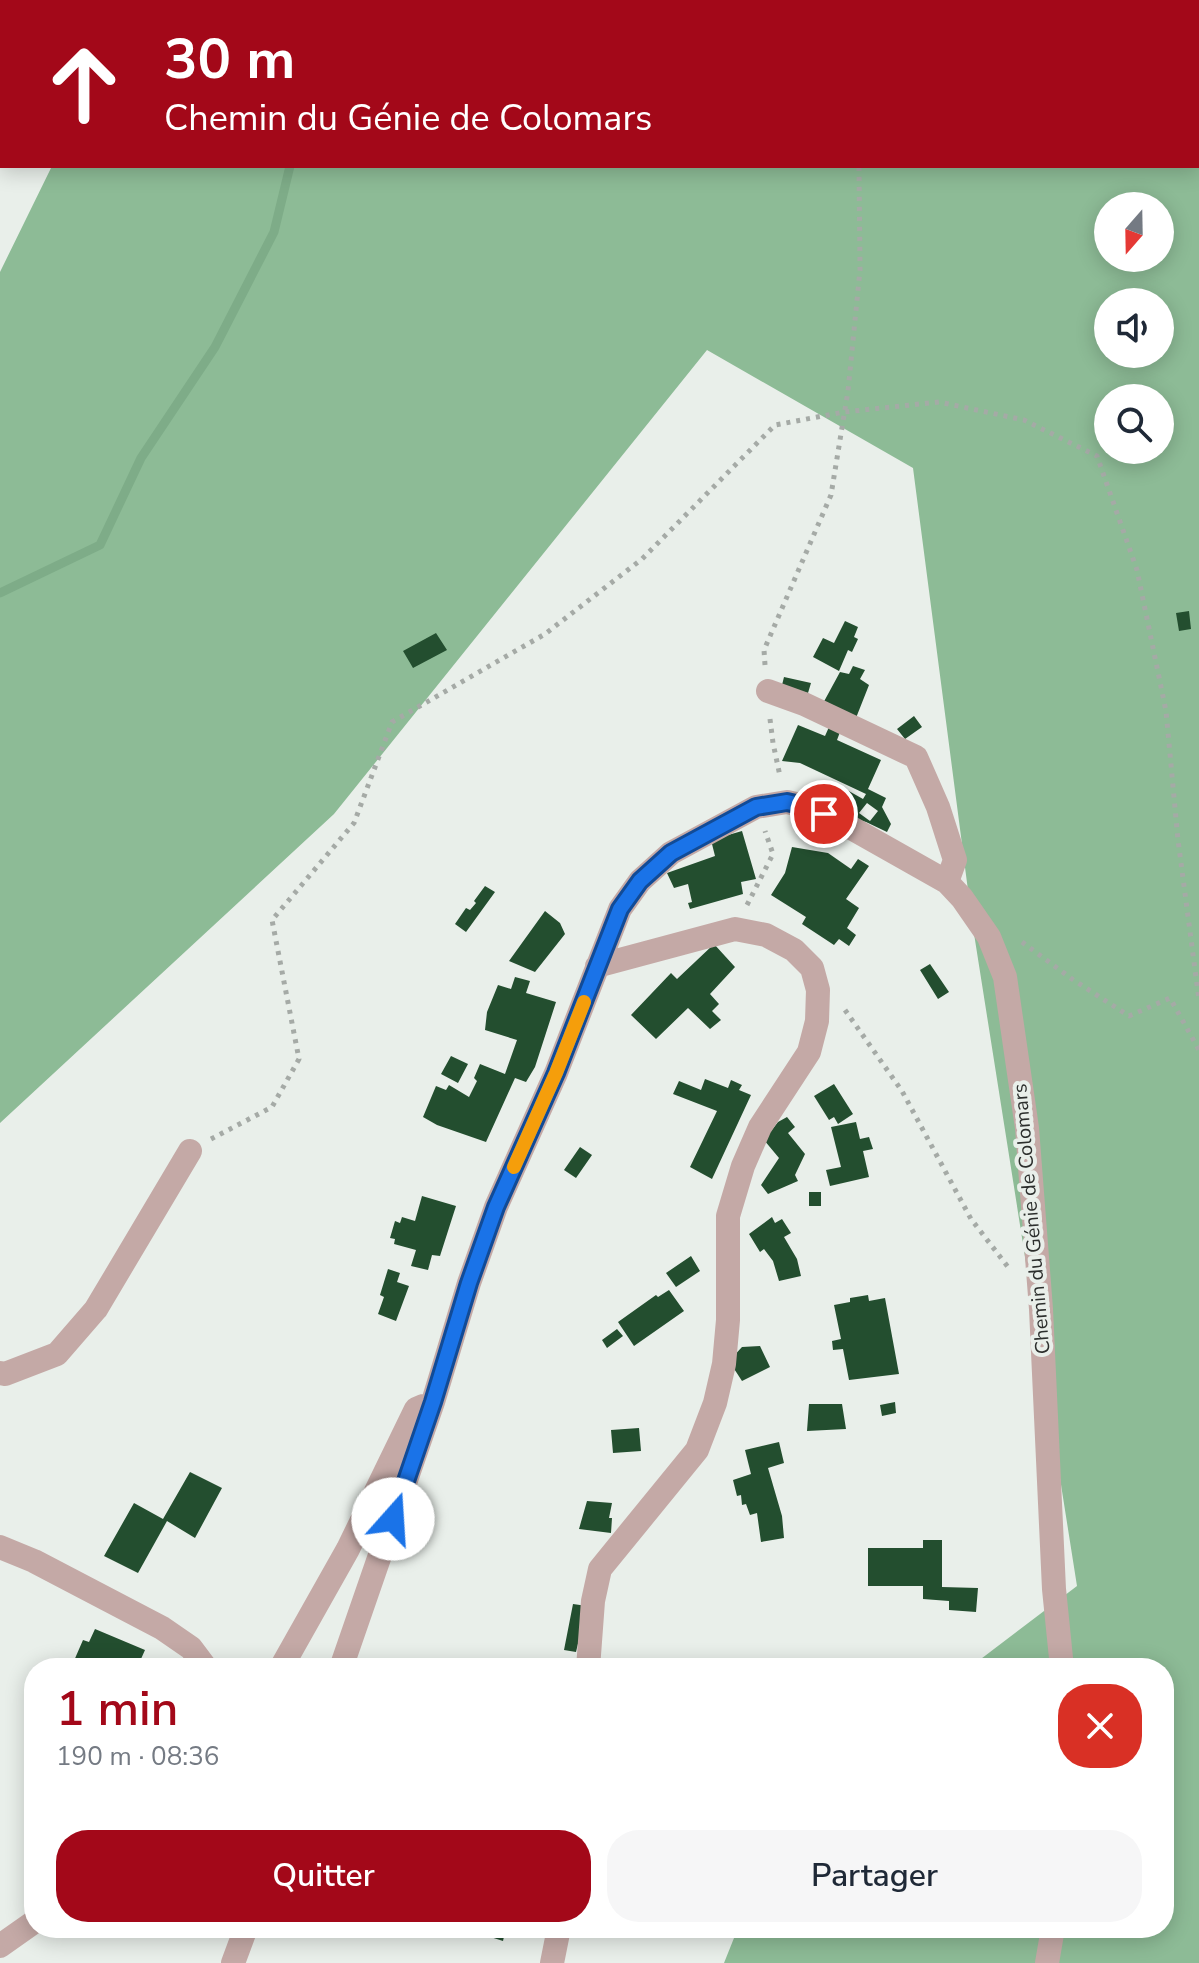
<!DOCTYPE html>
<html lang="fr">
<meta charset="utf-8">
<style>
body{margin:0;font-family:"Nunito Sans",sans-serif;background:#f6f6f7;color:#1f2937;height:100vh;display:flex;flex-direction:column;font-size:30px;white-space:nowrap}
*{box-sizing:border-box;margin:0}
p{font-size:26px;color:#747a83}
.icon{flex:none;width:44px;height:44px;fill:none;stroke:currentColor;stroke-width:2;stroke-linecap:round;stroke-linejoin:round}
.map{position:relative;flex:1;overflow:hidden}
.details{position:absolute;left:24px;top:1658px;width:1150px;height:280px;display:flex;flex-direction:column;background:#fff;border-radius:32px;box-shadow:0 4px 20px #0003}
.details>*{flex:none}
.hud{position:absolute;left:0px;top:0px;width:1200px;height:168px;box-shadow:0 4px 20px #0003;background:#a30819;color:#fff;overflow:hidden}
.needle{width:52px;rotate:200deg}
.buttons{position:absolute;left:1094px;top:192px;display:grid;gap:16px}
.buttons a{display:grid;place-items:center;width:80px;height:80px;border-radius:50%;background:#fff;box-shadow:0 4px 20px #0003;font-size:40px}
.pin{position:absolute;display:grid;place-items:center;width:68px;height:68px;color:#fff;margin:-34px;border:4px solid #fff;border-radius:50%;box-shadow:0 2px 8px #0007}
.me{position:absolute;width:88px;margin:-44px;rotate:19deg;stroke-linejoin:round;filter:drop-shadow(0 0 6px #0008)}
.turn{display:flex;align-items:center;gap:28px;height:168px;padding:0 32px;font-size:36px}
.turn .icon{width:104px;height:104px;stroke-width:2.5}
.turn b{display:block;font-size:56px;line-height:68px}
.round{display:grid;place-items:center;flex:none;width:84px;height:84px;border-radius:32px;background:#f6f6f7}
.head{display:flex;align-items:center;justify-content:space-between;height:136px;padding:0 32px}
h1{font-size:48px;font-weight:600;line-height:60px;color:#a30819}
.button{display:flex;gap:16px;margin-top:auto;padding:16px 32px}
.button a{flex:1;height:92px;border-radius:32px;background:#a30819;color:#fff;font-size:32px;font-weight:600;line-height:92px;text-align:center}
.button a+a{background:#f6f6f7;color:#1f2937}
.map>svg:first-child{display:block}
.forest{fill:#8dbb96;fill-rule:evenodd}
.lines{fill:none;stroke-linecap:round;stroke-linejoin:round}
.stream{stroke:#7eac88;stroke-width:9}
.building{fill:#234e2f;fill-rule:evenodd}
.path{stroke:#a5aaa6;stroke-width:5;stroke-dasharray:4 6;stroke-linecap:butt}
.minor{stroke:#c4a9a6;stroke-width:24}
.route-casing{stroke:#114b97;stroke-width:20}
.route{stroke:#1a73e8;stroke-width:14}
.slow{stroke:#f59e0b;stroke-width:14}
.labels{text-anchor:middle;stroke-width:8;stroke-linejoin:round;paint-order:stroke}
.street-label{font-size:20px;fill:#2c2f2d;stroke:#e9efea}
</style>
<div class="map">
<svg width="1199" height="1963" viewBox="0 0 1199 1963">
<rect width="100%" height="100%" fill="#e9efea"/>
<!-- forest -->
<path class="forest" d="M132,0H1199V1963H724L738,1928H1164V1668H969L1077,1586L972,921L913,468L707,350L334,814L0,1123V272L52,166H1198V2H131ZM1108,206H1160V258H1108ZM1108,302H1160V354H1108ZM1108,398H1160V450H1108Z"/>
<g class="lines">
<!-- stream -->
<path class="stream" d="M360,2L361,0
M0,593L100,545L141,458L215,347L274,232L290,166"/>
</g>
<!-- building -->
<path class="building" d="M1189,611L1191,629L1179,631L1176,613Z
M845,621L858,627L854,637L858,639L852,652L848,650L839,671L813,657L823,638L834,643Z
M436,633L447,650L413,668L403,651Z
M853,666L865,670L860,679L869,685L854,723L821,707L840,672L849,674Z
M784,677L811,683L808,693L781,689Z
M914,716L922,727L905,739L897,729Z
M798,725L825,736L829,727L840,732L837,740L881,760L868,789L886,798L882,807L891,824L887,832L866,822L834,812L847,790L863,799L866,794L800,763L782,761ZM867,803L878,811L870,821L859,813Z
M742,831L756,879L741,882L743,894L690,909L688,903L692,902L688,884L674,888L667,873L715,856L711,840Z
M792,847L828,853L851,869L858,859L869,866L846,899L859,908L847,928L856,935L849,946L839,939L834,945L802,924L806,917L771,895L785,873Z
M485,886L495,892L466,932L455,924L466,908L470,910L476,903L474,901Z
M545,911L560,923L565,934L535,972L509,961Z
M714,944L735,967L710,994L719,1004L712,1011L721,1020L710,1029L688,1008L656,1039L631,1015L671,973L677,979Z
M930,964L949,992L938,999L920,970Z
M515,977L530,981L526,993L556,1002L535,1067L526,1082L515,1078L486,1142L437,1125L423,1117L436,1086L446,1090L449,1085L469,1097L477,1081L474,1078L480,1064L505,1074L517,1040L485,1030L487,1012L498,985L511,989Z
M451,1056L468,1064L458,1083L441,1074Z
M705,1079L728,1088L731,1080L742,1085L739,1090L751,1095L712,1179L690,1167L717,1111L673,1094L679,1081L701,1090Z
M834,1084L853,1114L838,1124L834,1117L829,1120L814,1096Z
M787,1117L795,1127L788,1133L805,1154L795,1175L798,1181L768,1194L761,1185L779,1158L764,1140L778,1122Z
M856,1122L860,1139L869,1137L873,1149L863,1151L869,1177L830,1186L826,1170L841,1167L831,1127Z
M580,1147L592,1155L576,1178L564,1170Z
M809,1192H821V1206H809Z
M422,1196L456,1206L440,1256L432,1255L428,1270L411,1266L416,1250L394,1244L395,1239L390,1238L395,1221L400,1223L402,1217L415,1221Z
M772,1217L775,1223L782,1219L791,1233L784,1237L797,1259L801,1276L779,1281L773,1261L764,1249L760,1252L749,1234Z
M691,1256L700,1271L676,1287L666,1273Z
M388,1269L400,1273L397,1282L409,1286L396,1321L378,1314L384,1297L380,1295Z
M669,1290L684,1311L634,1346L618,1322L656,1295L658,1297Z
M868,1295L869,1301L885,1298L899,1374L849,1380L843,1349L833,1350L832,1341L841,1339L834,1305L850,1302V1298Z
M617,1329L623,1336L607,1348L602,1340Z
M760,1346L770,1367L742,1381L729,1361L742,1347Z
M895,1402L896,1413L882,1416L880,1405Z
M809,1404H842L846,1429L807,1431Z
M639,1428L641,1451L613,1453L611,1430Z
M779,1442L784,1463L768,1468L782,1516L784,1538L761,1542L757,1513L750,1515L746,1504L742,1505L741,1495L737,1496L733,1480L751,1474L745,1450Z
M190,1472L222,1488L195,1538L167,1521L138,1573L104,1556L134,1503L163,1519Z
M587,1501L612,1503L609,1518H612L611,1533L579,1529Z
M923,1540H942V1587L978,1588L976,1612L949,1610V1601L923,1599V1586H868V1548H923Z
M573,1604L587,1606L576,1652L564,1650Z
M95,1629L145,1650L137,1668H82L73,1663L83,1640L89,1642Z
M479,1928H506L503,1941L478,1933Z
M612,1928H643V1933L612,1931Z"/>
<g class="lines">
<!-- path -->
<path class="path" d="M881,2V0
M765,665L764,650L831,495L848,391L860,270L859,166
M770,719L773,743L780,776
M747,905L773,854L765,831
M1022,942L1072,979L1129,1016L1170,998L1199,1050
M845,1010L902,1091L971,1219L1008,1267
M211,1139L272,1107L299,1059L272,920L354,823L392,722L545,634L642,559L775,425L844,412L939,402L1024,420L1097,456L1137,570L1166,711L1178,840L1199,1000"/>
<!-- minor -->
<path class="minor" d="M768,691L804,704L916,757L938,807L955,860L947,882
M0,1373L5,1374L57,1354L96,1309L190,1151
M0,1547L34,1561L162,1628L191,1648L206,1668
M281,1668L348,1549L416,1409L423,1406
M341,1668L433,1402L469,1283L496,1207L556,1073L620,909L640,881L671,853L756,807L787,802L809,807L839,821L947,882L962,898L989,937L1005,977L1027,1128L1041,1309L1054,1589L1062,1668
M588,1668L593,1601L600,1569L697,1450L715,1403L724,1364L728,1320V1216L743,1166L760,1127L809,1052L817,1021L818,990L812,968L794,950L766,935L735,929L597,966
M0,1946L34,1922
M233,1963L246,1928
M552,1963L559,1928
M1047,1963L1053,1928"/>
</g>
<g class="lines">
<defs>
<path id="route" d="M393,1519L433,1402L469,1283L496,1207L556,1073L620,909L640,881L671,853L756,807L787,802L809,807L824,814"/>
</defs>
<!-- route casing -->
<use href="#route" class="route-casing"/>
<!-- route -->
<use href="#route" class="route"/>
<!-- slow -->
<path class="slow" d="M514,1167L556,1073L584,1002"/>
</g>
<g class="labels">
<!-- street labels -->
<g class="street-label">
<text transform="translate(1031 1219) rotate(-95)" y="7">Chemin du Génie de Colomars</text>
</g>
</g>
</svg>
<div class="buttons">
<a><svg class="needle" viewBox="-14 -14 28 28"><path d="M0-13l5 13h-10z" fill="#e53935"/><path d="M0 13l5-13h-10z" fill="#747a83"/></svg></a>
<a><svg class="icon" aria-label="sound" viewBox="0 0 24 24"><path d="M4 9h4l5-4v14l-5-4H4zM17 9q2 3 0 6"/></svg></a>
<a><svg class="icon" aria-label="search" viewBox="0 0 24 24"><circle cx="10" cy="10" r="6"/><path d="M15 15l6 6"/></svg></a>
</div>
<div class="pin" style="left:824px;top:814px;background:#d93025"><svg class="icon" aria-label="arrive" viewBox="0 0 24 24"><path d="M6 21V4h12l-3 4 3 4H6"/></svg></div>
<svg class="me" style="left:393px;top:1519px" viewBox="-20 -20 40 40"><circle r="19" fill="#fff"/><path d="M0-13L10 11 0 6-10 11z" fill="#1a73e8"/></svg>
<div class="hud">
<div class="turn"><svg class="icon" aria-label="ahead" viewBox="0 0 24 24"><path d="M12 20V5M6 11l6-6 6 6"/></svg><div><b>30 m</b>Chemin du Génie de Colomars</div></div>
</div>
<section class="details">
<div class="head"><div><h1>1 min</h1><p>190 m · 08:36</p></div><a class="round" style="background:#d93025;color:#fff"><svg class="icon" aria-label="close" viewBox="0 0 24 24"><path d="M6 6l12 12M18 6L6 18"/></svg></a></div>
<div class="button"><a>Quitter</a><a>Partager</a></div>
</section>
</div>
